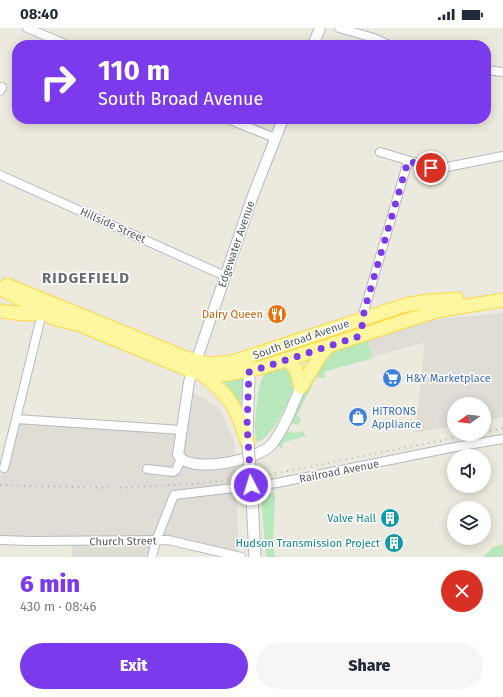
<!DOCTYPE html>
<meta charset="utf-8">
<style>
body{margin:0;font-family:"Fira Sans",sans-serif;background:#f6f6f7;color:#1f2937;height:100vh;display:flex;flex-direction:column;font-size:15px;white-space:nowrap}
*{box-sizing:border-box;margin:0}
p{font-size:13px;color:#747a83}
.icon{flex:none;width:22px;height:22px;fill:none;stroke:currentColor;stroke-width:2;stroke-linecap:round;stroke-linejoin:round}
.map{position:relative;height:529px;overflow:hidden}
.side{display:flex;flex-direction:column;background:#fff;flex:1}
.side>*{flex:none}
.top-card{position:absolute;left:12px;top:12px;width:479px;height:84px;border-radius:16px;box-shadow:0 2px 10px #0003;background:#7c3aed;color:#fff;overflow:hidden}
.needle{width:26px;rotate:255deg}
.controls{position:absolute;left:447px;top:369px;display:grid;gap:8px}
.controls a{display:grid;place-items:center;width:44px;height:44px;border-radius:50%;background:#fff;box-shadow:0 2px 10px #0003;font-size:20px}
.pin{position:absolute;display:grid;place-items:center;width:34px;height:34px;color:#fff;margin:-17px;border:2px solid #fff;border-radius:50%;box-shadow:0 1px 4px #0007}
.me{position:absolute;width:44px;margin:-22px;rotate:355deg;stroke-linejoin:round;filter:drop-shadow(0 0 3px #0008)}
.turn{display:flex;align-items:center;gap:14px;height:84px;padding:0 20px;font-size:18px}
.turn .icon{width:52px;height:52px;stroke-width:2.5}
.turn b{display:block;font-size:28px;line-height:34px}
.round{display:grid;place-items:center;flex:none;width:42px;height:42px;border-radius:21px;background:#f6f6f7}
.headline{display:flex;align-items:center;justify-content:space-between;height:68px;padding:0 20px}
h1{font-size:24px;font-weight:800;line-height:30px;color:#7c3aed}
.primary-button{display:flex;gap:8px;margin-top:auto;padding:8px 20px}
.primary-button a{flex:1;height:46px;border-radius:24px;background:#7c3aed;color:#fff;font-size:16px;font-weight:800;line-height:46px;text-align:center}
.primary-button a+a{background:#f6f6f7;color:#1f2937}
.status{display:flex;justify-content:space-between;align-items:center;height:28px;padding:0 20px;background:#fff;direction:ltr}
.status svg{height:11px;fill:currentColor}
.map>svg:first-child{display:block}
.industrial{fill:#dfddd6}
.green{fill:#b7e7bb}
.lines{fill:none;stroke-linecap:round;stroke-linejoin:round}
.minor-casing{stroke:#b6b9bf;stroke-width:10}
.tertiary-casing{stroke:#b6b9bf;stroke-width:12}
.secondary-casing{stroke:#b9bcc4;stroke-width:13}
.primary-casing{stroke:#fed846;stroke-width:15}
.minor{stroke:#fff;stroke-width:8}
.tertiary{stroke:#fff;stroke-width:10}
.secondary{stroke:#fff;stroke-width:11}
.primary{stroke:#fff7a0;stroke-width:13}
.rail{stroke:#b3b4b4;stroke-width:2;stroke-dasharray:1 5;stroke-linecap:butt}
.secondary-bridge-casing{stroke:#b9bcc4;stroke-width:13;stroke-linecap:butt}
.secondary-bridge{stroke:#fff;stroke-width:11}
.route{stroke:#7c3aed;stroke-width:7;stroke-dasharray:0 12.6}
.labels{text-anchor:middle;stroke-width:3;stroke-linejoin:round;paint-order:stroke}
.street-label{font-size:11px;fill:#575b61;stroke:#fff}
.food-label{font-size:11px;fill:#c56008;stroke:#fff;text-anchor:end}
.shop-label{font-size:11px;fill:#366cbe;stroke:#fff;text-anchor:start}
.culture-label{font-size:11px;fill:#0d838f;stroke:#fff;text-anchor:end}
.district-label{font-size:15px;font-weight:bold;letter-spacing:1px;fill:#686d73;stroke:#fff}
</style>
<div class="status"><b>08:40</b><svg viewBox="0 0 49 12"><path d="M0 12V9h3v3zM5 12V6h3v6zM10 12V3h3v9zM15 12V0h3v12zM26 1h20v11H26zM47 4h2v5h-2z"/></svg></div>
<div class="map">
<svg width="503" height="529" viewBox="0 0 503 529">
<rect width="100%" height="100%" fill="#eceade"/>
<!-- industrial -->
<path class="industrial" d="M503,285V389L484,393V376H454V398L415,405L425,314L373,329L367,310L421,293Z
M189,362L220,381L234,413L239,525L160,508L153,529H71L74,512L0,511V450L16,390L183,400Z"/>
<!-- green -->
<path class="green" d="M367,311L373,330L324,344L325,350L316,349L297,388L301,391L300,395L296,397L293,396L291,391L320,333L327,325Z
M285,340L290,341C291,347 294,354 293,360C290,373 271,411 257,414C252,408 258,352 264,347C269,343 279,342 285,340Z
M242,351L243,352L241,379L220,353Z
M286,403L294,405L303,403L308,412L305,408L282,415L283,420L281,421L278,417Z
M274,465L275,470L273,515L275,529H266L261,467Z
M503,516V529H483L492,520Z"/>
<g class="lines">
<defs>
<path id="minor" d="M27,0L68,17
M339,0L374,10L389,17
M486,42L503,44
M0,63L2,59
M228,91L275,110
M380,124L437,141L503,128
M0,147L225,248
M362,290L408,133
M16,391L182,402
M4,440L42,285
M147,441L173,444L176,442L181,431
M0,512L31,513L168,512L241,529
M152,529L156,513L174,467L277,455L450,420L503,411"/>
<path id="tertiary" d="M313,17L320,0
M283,91L252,170L189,354L178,427C190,447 259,432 272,416C285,400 292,378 301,359"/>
<path id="secondary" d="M247,408L249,350L247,335
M252,470L255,529"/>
<path id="primary" d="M7,257L186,330L209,336L232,334L405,277L427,273L457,271
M0,260L53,290L80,297L192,343L210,347H223L260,340L436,283L503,272
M0,283L23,286L44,285
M287,332L296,341L301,359
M202,346C233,370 236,380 248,416
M301,359L318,331L327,319"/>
</defs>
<!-- minor casing -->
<use href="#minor" class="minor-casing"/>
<!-- tertiary casing -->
<use href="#tertiary" class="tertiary-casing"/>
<!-- secondary casing -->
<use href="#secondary" class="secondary-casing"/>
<!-- primary casing -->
<use href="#primary" class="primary-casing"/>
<!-- minor -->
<use href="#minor" class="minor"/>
<!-- tertiary -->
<use href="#tertiary" class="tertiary"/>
<!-- secondary -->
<use href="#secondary" class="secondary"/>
<!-- primary -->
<use href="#primary" class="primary"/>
<!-- rail -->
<path class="rail" d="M484,404L503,400
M0,457L117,460L190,456L263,448L473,406"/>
<defs>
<path id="secondary-bridge" d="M248,416L252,470"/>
</defs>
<!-- secondary-bridge casing -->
<use href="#secondary-bridge" class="secondary-bridge-casing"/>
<!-- secondary-bridge -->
<use href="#secondary-bridge" class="secondary-bridge"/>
</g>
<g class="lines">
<!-- route -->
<path class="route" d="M251,457L247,398L249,344L357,309C364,300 362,291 365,280L408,133L431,140"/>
</g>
<!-- icons -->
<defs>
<symbol id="restaurant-disc" viewBox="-11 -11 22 22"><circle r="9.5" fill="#e8710a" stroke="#fff"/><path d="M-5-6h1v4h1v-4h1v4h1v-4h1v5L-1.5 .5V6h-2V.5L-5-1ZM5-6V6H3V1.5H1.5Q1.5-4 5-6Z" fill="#fff"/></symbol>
<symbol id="supermarket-disc" viewBox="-11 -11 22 22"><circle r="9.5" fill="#3f7fe0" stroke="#fff"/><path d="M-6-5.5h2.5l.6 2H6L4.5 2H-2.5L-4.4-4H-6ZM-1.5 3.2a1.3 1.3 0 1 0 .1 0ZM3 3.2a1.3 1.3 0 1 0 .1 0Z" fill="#fff"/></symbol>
<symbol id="shop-disc" viewBox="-11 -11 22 22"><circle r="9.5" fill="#3f7fe0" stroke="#fff"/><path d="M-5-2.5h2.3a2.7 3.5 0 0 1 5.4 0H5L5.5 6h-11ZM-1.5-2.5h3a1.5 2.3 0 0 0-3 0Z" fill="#fff"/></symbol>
<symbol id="building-disc" viewBox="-11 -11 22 22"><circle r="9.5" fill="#0f9aa8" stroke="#fff"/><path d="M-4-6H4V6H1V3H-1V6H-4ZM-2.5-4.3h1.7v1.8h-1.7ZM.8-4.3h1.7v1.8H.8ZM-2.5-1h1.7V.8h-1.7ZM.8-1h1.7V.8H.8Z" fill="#fff"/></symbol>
</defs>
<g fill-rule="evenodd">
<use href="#restaurant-disc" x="266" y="275" width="22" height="22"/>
<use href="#supermarket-disc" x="381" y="339" width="22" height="22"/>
<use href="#shop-disc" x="347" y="378" width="22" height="22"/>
<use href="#building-disc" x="379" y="479" width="22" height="22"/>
<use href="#building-disc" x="383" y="504" width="22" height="22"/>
</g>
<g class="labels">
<!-- street labels -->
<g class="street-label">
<text transform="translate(113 197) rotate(24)" y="4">Hillside Street</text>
<text transform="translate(236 216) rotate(-71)" y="4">Edgewater Avenue</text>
<text transform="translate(301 311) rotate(-19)" y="4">South Broad Avenue</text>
<text transform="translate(339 443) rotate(-11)" y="4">Railroad Avenue</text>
<text transform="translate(123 513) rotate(-1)" y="4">Church Street</text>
</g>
<!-- food labels -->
<g class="food-label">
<text x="263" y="290">Dairy Queen</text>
</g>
<!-- shop labels -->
<g class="shop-label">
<text x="406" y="354">H&amp;Y Marketplace</text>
<text x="372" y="387">HiTRONS<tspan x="372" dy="13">Appliance</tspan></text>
</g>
<!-- culture labels -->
<g class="culture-label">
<text x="376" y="494">Valve Hall</text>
<text x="380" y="519">Hudson Transmission Project</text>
</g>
<!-- district labels -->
<g class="district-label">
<text x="86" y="255">RIDGEFIELD</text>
</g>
</g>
</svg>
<div class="controls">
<a><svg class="needle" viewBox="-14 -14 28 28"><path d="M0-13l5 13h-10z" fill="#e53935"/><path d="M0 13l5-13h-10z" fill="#747a83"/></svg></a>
<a><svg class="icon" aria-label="sound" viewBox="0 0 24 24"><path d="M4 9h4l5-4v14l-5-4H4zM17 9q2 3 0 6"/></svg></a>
<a><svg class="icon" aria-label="layers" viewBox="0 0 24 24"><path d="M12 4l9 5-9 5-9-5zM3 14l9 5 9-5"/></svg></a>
</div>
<div class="pin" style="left:431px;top:140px;background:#d93025"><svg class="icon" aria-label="arrive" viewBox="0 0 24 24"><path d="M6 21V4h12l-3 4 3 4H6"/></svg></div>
<svg class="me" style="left:251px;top:457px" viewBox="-20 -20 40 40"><circle r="17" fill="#7c3aed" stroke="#fff" stroke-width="3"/><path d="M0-11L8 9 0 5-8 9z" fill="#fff"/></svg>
<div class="top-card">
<div class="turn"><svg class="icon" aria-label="right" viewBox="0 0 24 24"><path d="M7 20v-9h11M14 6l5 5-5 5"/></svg><div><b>110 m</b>South Broad Avenue</div></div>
</div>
</div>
<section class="side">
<div class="headline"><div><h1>6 min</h1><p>430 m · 08:46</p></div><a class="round" style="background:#d93025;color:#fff"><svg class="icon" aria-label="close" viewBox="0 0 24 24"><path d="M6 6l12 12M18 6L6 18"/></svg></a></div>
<div class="primary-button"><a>Exit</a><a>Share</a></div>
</section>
